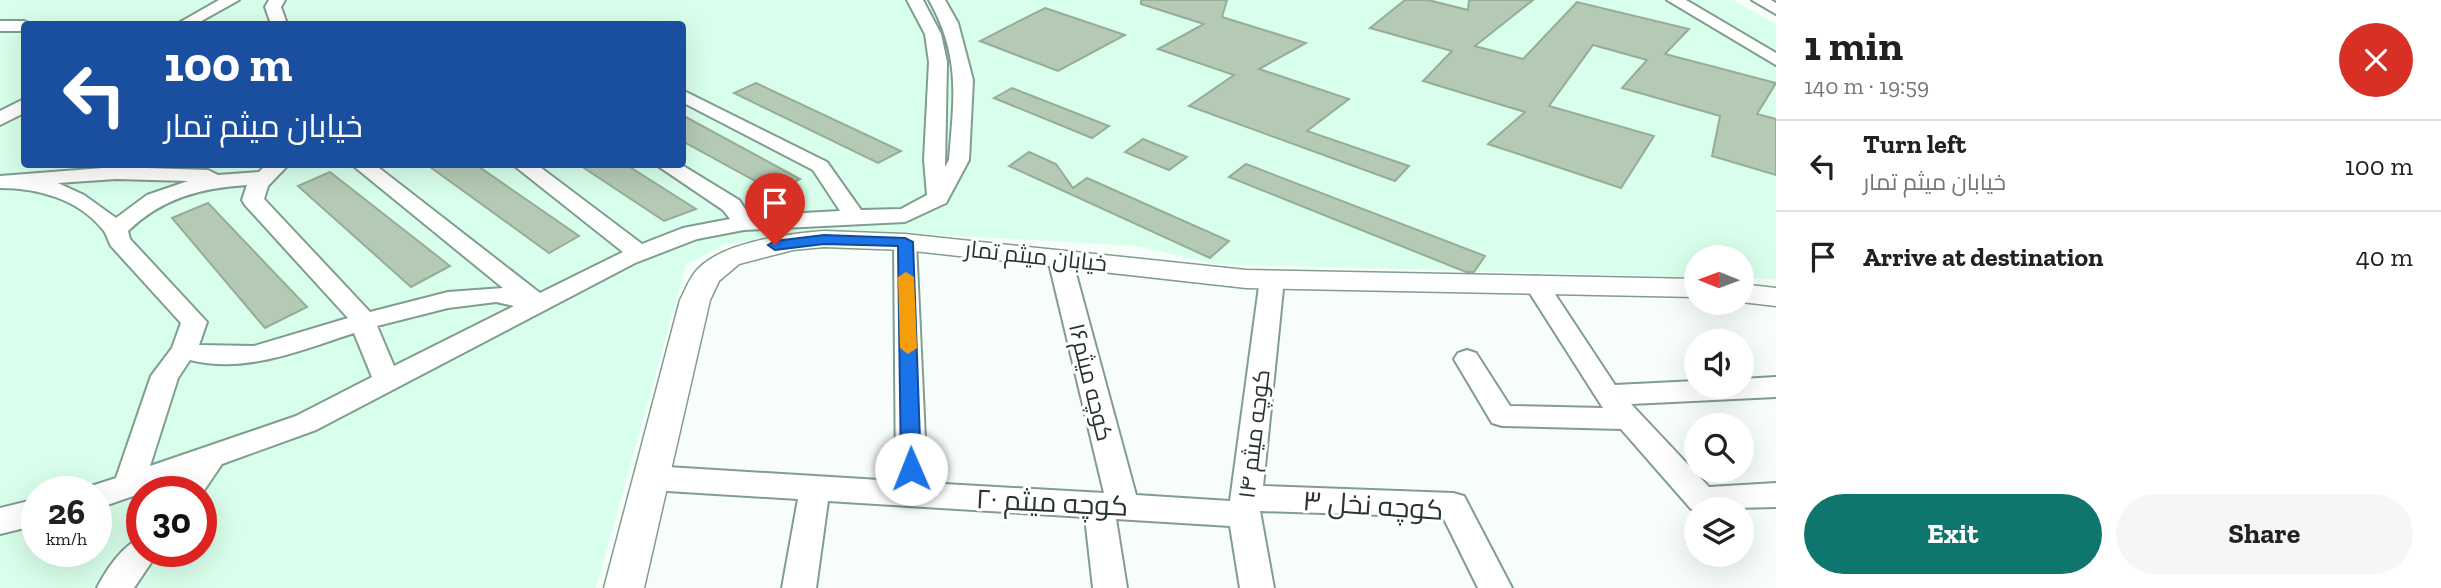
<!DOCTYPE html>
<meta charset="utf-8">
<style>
body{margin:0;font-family:"Zilla Slab",Cairo,serif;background:#f6f6f6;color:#202124;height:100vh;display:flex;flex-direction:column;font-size:26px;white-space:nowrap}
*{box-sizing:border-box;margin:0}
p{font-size:23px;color:#757577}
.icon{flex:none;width:38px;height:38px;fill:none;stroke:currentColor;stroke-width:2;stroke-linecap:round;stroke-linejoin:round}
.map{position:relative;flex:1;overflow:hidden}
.details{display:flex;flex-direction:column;background:#fff;width:665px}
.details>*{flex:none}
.banner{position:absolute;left:21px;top:21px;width:665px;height:147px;border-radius:7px;box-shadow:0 7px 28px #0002;background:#1a4fa0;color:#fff;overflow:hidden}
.needle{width:46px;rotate:271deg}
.buttons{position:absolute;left:1684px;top:245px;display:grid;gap:14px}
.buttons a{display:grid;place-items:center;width:70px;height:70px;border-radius:50%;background:#fff;box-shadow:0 7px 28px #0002;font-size:35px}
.speed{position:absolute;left:21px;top:476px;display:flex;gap:14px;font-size:35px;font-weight:700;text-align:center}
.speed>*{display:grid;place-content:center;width:91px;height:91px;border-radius:50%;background:#fff;box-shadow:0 7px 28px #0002;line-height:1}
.speed small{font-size:18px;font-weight:400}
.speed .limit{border:10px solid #d22;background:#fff;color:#111}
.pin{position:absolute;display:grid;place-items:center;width:60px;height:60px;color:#fff;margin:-72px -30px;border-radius:50% 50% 50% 0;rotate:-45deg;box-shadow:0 0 7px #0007}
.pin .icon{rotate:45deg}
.me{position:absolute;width:77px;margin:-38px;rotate:359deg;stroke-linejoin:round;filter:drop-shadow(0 0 5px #0008)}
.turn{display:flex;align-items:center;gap:24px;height:147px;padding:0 28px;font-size:32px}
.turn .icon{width:91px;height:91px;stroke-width:2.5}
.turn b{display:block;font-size:49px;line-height:60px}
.round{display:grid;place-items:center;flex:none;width:74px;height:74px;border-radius:37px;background:#f6f6f6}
.overview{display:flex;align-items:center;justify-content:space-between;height:119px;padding:0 28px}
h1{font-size:42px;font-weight:700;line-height:52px}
.primary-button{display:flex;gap:14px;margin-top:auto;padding:14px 28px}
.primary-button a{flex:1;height:80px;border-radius:42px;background:#0f766e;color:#fff;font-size:28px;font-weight:700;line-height:80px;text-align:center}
.primary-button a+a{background:#f6f6f6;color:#202124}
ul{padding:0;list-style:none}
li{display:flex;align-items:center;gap:21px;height:91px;padding:0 28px;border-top:2px solid #e0e0e0}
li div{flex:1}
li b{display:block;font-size:26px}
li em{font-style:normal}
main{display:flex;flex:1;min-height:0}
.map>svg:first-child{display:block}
.built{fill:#d8ffeb;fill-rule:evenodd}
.building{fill:#b5cab5;stroke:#97ac97;stroke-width:2}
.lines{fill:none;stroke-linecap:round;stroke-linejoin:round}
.minor-casing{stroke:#809d8f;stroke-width:4}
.tertiary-casing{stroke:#809d8f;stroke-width:3}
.minor{fill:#fff;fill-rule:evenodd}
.tertiary{fill:#fff;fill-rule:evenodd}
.route{fill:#1a73e8;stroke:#114b97;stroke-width:2}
.slow{fill:#f59e0b}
.labels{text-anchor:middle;stroke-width:6;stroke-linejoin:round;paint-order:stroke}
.street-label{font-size:23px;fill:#28342e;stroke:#fff}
.near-street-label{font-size:28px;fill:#28342e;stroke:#fff}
</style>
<main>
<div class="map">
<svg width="1776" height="588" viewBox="0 0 1776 588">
<rect width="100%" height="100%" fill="#f7fdfa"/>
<!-- built -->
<path class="built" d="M0,0H1733L1776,24V279L1741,278V257H1696V277L1214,264L1137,246L858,230L725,244L686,265L596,588H0ZM24,24H682V164H24ZM37,492H96V551H37ZM142,492H201V551H142Z"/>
<!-- building -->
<path class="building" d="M1141,0H1227L1222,17L1306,43L1259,69L1349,99L1307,131L1409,166L1395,181L1189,106L1234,75L1158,49L1204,24L1141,4Z
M1405,0H1428L1468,10L1469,0H1533L1475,46L1523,59L1577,2L1689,29L1665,54L1776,83L1757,114L1776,119V175L1712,156L1720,116L1622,88L1647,60L1593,45L1549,106L1654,136L1621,188L1488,144L1525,112L1423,81L1452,51L1370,28Z
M1045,8L1125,35L1058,71L980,41Z
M756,83L901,151L878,163L734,93Z
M1012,88L1109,126L1092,138L994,98Z
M682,115L800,179L775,192L682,141Z
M1143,139L1187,157L1169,170L1125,152Z
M1029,152L1056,164L1073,188L1087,178L1229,241L1210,258L1009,166Z
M426,164H475L579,236L549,253Z
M578,164H625L696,209L664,221Z
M1246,164L1485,256L1474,272H1466L1229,177Z
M330,172L450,266L411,287L298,186Z
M208,203L307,307L265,328L172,218Z"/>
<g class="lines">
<defs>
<path id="minor" d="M219,0H239L196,24H177Z
M269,0H285L281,7L287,24H271L265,7Z
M907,0H923L941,34L947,62L945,167L949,160C954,98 961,57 929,0H945L958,23L973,80L969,160L946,203L905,222L744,230L697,239L635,263L316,430L222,464L201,495V492H172L179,480L96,509V492H83L85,488L116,478L151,376L172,348L181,323L111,246C108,241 107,235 104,231C79,199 38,188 0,188V176L116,167L208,170L218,175L259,172L267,164H289L268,186L264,199L370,312L448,292L503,288L351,164H374L540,293L623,252L512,164H536L642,244L683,228L730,219L723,210L655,164H680L739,200L750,216L840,211L813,170L682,102V90L827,162L861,210L901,209L927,195L924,160L929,62L925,34ZM116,179L188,181L147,195L116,218L84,195L58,183ZM247,185L242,200L245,205L348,318L254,346L199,345L207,322L130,239L128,231C162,198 201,188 247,185ZM496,302L514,306L394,366L377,326L448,308ZM354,333L372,377L296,416L150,466L178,378L190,360C247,374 301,350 354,333Z
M1667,0H1686L1776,53V65Z
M1752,0H1771L1776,3V14Z
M0,21H24L31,24H24V31H0Z
M24,99V113L0,125V111Z
M905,235L913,237L916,242L927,483L1104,493L1048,259L1052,254H1068L1072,259L1136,495L1230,501L1260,279L1264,274L1272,272L1280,274L1284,279L1263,486L1453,493L1464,496L1512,588H1478L1443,517L1260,511L1274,588H1240L1230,526L1116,519L1127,588H1093L1085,517L828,501L816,588H782L798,499L651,490L640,486L636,478L640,470L651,466L896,481L894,242L897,237Z
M1536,276L1545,279L1615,385L1696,381V387H1741V379L1776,377V397L1631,404L1709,487L1776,483V507L1691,509L1621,429L1502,426L1492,423L1454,359L1458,353L1467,350L1476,353L1510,406L1603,408L1524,284L1527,279Z
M37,499V525L0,534V508Z
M142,538V551H159L134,588H97C106,570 123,544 142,538Z"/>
<path id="tertiary" d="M824,231L905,234L1246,270L1696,279V297L1246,288L905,250L824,247L793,250L739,264L719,281L710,300L644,588H604L680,300C685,291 689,279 696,271C721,242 787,234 824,231Z
M1741,284L1776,288V306L1741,302Z"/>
</defs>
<!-- minor casing -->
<use href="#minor" class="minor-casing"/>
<!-- tertiary casing -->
<use href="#tertiary" class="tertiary-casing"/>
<!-- minor -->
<use href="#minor" class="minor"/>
<!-- tertiary -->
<use href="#tertiary" class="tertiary"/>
</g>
<!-- route -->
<path class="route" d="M824,235L905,238L913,242L921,469L918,474L911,477L904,474L901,469L898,246L824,244L775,250L768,245L775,241Z"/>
<!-- slow -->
<path class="slow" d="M906,272L914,277L917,348L908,354L900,348L898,277Z"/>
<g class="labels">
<!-- street labels -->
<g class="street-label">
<text transform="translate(1036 256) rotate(6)" y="8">خیابان میثم تمار</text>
<text transform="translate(1091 382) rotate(76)" y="8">کوچه میثم۱۶</text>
<text transform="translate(1254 434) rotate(-83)" y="8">کوچه میثم ۱۴</text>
</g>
<!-- near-street labels -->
<g class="near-street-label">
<text transform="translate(1052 502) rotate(3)" y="10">کوچه میثم ۲۰</text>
<text transform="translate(1373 505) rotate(4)" y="10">کوچه نخل ۳</text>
</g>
</g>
</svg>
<div class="buttons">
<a><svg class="needle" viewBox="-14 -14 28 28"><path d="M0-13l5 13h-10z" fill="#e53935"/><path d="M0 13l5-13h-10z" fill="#757577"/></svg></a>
<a><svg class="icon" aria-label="sound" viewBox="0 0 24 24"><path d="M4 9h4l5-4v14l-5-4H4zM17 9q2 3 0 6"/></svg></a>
<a><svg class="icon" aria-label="search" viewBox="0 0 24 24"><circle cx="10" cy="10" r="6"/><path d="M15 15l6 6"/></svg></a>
<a><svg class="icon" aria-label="layers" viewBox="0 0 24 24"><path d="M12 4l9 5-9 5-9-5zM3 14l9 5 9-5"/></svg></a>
</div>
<div class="speed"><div>26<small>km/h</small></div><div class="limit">30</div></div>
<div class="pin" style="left:775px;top:245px;background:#d93025"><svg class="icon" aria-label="arrive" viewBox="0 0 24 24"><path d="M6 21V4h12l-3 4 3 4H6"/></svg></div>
<svg class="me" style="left:911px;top:469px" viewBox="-20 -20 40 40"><circle r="19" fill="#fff"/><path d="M0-13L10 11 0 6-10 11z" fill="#1a73e8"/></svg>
<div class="banner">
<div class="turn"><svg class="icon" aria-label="left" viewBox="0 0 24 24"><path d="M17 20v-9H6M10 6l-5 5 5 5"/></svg><div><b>100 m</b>خیابان میثم تمار</div></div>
</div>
</div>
<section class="details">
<div class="overview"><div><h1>1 min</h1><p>140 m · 19:59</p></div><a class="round" style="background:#d93025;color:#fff"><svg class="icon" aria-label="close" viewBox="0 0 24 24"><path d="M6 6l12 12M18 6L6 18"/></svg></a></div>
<ul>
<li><svg class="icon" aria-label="left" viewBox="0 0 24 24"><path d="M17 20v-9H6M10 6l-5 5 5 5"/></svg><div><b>Turn left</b><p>خیابان میثم تمار</p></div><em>100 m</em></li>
<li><svg class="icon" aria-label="arrive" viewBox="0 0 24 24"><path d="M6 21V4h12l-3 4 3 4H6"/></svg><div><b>Arrive at destination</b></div><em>40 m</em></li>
</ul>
<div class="primary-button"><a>Exit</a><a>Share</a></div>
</section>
</main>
